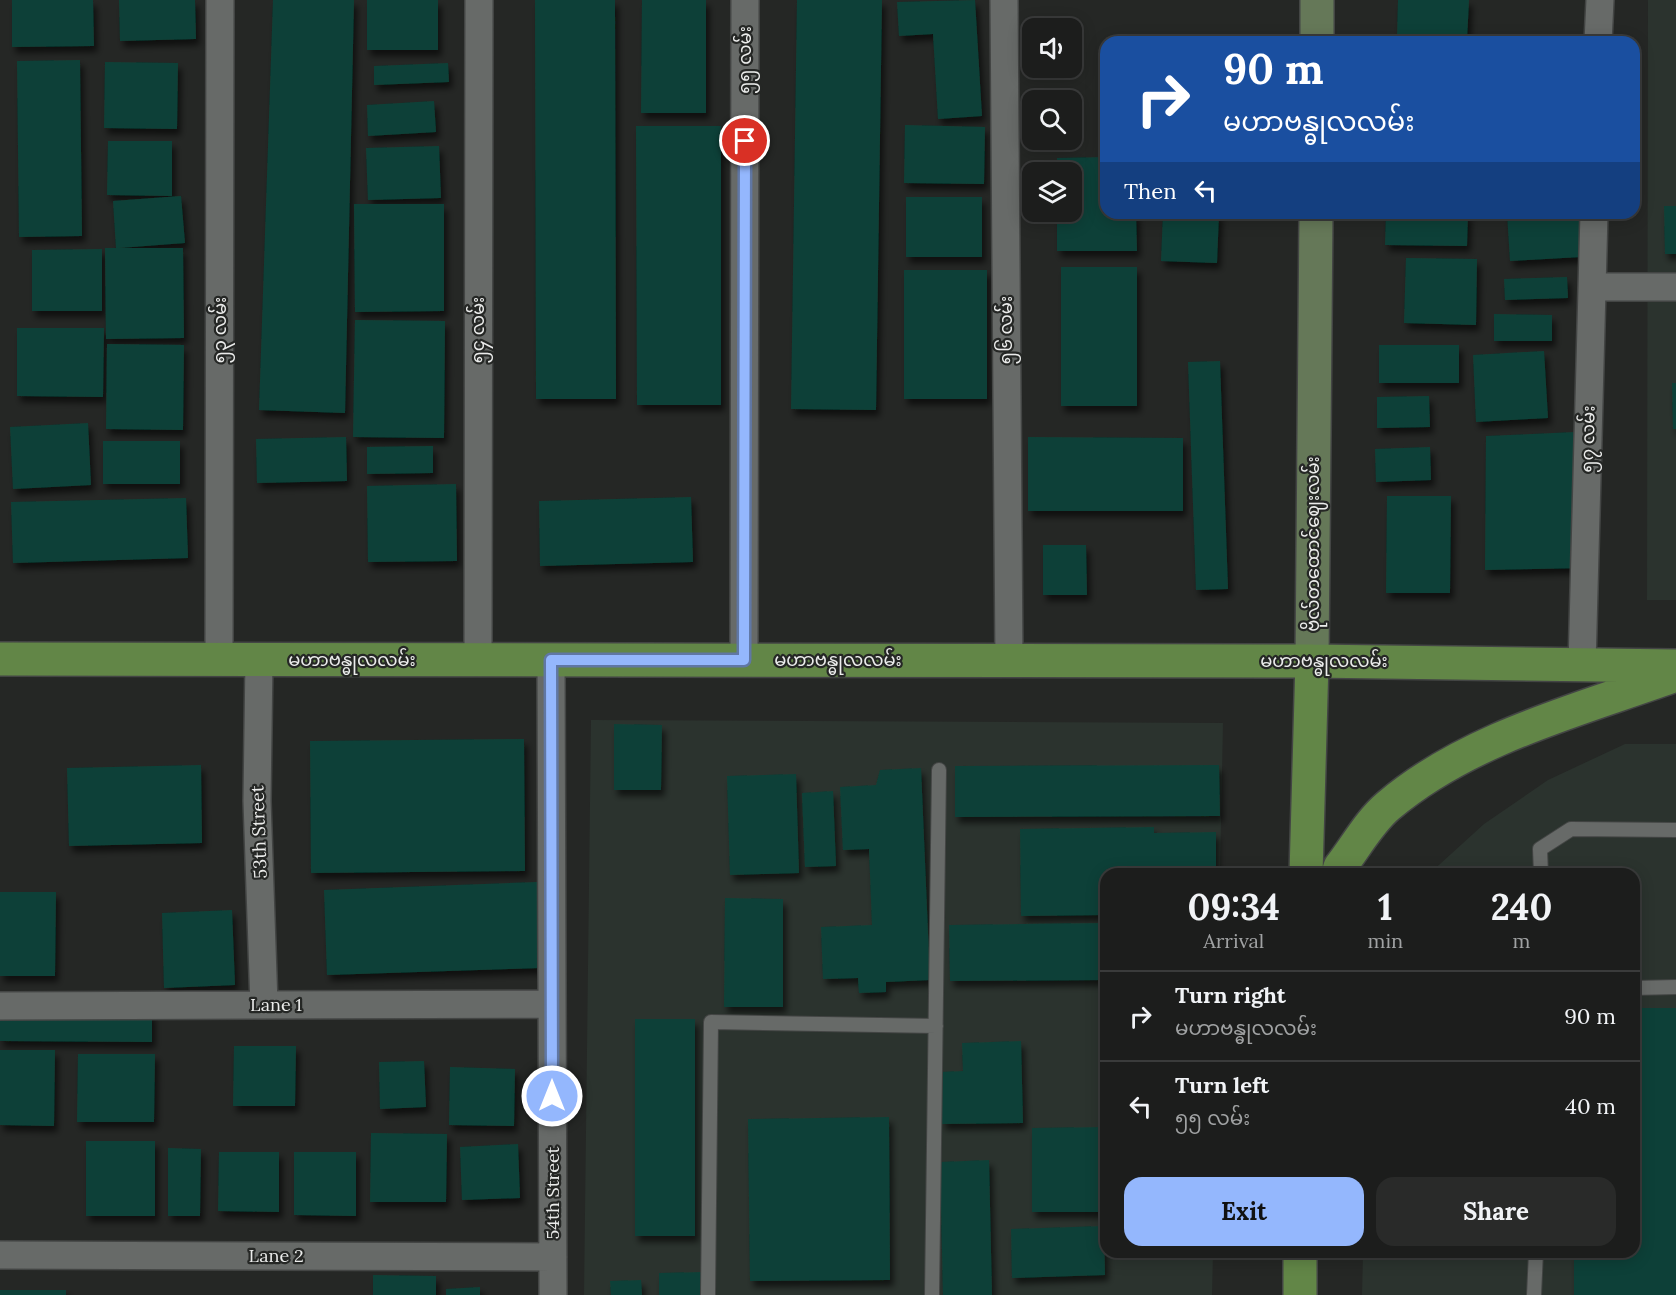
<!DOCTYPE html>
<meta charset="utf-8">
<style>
body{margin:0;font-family:Lora,"Noto Sans Myanmar",serif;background:#292a29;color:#f1f3f6;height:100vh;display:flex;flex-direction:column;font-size:22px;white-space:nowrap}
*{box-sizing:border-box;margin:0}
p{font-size:20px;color:#a0a2a3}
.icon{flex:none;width:33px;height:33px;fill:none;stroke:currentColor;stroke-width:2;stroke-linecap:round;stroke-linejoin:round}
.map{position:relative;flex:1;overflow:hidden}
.panel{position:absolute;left:1100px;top:868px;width:540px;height:390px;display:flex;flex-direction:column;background:#1c1d1c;border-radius:18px;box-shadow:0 3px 15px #0003,0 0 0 2px #3a3b3b}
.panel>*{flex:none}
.top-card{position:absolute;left:1100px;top:36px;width:540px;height:183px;border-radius:18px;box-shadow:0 3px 15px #0003,0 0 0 2px #3a3b3b;background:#1a4fa0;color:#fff;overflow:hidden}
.tools{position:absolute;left:1022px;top:18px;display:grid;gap:12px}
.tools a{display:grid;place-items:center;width:60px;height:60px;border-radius:12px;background:#1c1d1c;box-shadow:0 3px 15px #0003,0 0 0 2px #3a3b3b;font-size:30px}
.pin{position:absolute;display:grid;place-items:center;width:51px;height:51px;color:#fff;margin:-26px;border:3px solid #fff;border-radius:50%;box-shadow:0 2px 6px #0007}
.me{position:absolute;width:66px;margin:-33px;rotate:0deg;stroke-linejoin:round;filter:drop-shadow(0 0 4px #0008)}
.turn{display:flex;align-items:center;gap:21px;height:126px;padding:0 24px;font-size:27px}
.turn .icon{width:78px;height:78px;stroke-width:2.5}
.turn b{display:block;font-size:42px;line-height:51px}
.then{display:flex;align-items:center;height:57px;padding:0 24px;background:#0003;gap:12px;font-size:22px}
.eta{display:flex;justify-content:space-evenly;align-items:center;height:102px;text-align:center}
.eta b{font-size:36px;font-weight:700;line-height:42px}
.primary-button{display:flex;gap:12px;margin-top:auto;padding:12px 24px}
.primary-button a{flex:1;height:69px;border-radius:18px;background:#94b7fd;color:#111;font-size:24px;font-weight:700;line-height:69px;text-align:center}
.primary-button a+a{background:#292a29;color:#f1f3f6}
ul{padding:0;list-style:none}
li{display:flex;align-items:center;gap:18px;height:90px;padding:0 24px;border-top:2px solid #3a3b3b}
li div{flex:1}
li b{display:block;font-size:22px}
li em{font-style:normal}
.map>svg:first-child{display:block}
.built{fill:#2b332e}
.building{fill:#0c4137;filter:url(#shadow)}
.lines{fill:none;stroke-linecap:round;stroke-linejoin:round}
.lane-casing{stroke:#434544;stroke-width:16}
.street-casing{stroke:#434544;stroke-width:30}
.secondary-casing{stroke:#434544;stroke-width:36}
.primary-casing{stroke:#434544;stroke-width:36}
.lane{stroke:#676a68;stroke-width:14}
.street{stroke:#676a68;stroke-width:27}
.secondary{stroke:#657858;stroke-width:33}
.primary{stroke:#628647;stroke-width:33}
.route-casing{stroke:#6077a4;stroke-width:15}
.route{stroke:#94b7fd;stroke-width:10}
.labels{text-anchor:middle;stroke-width:4.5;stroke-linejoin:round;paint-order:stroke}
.street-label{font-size:18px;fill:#ebeceb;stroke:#252725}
</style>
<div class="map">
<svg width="1676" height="1295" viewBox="0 0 1676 1295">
<defs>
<filter id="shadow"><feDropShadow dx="3.5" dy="6" stdDeviation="3" flood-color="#0009"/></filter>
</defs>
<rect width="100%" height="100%" fill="#252725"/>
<!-- built -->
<path class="built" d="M1648,0H1676V600H1647Z
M591,720L1223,723L1220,874H1106V1252L1213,1253L1212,1295H584Z
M1625,744H1676V1295H1362L1363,1253L1634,1252V874H1429L1484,824L1548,780Z"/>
<!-- building -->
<path class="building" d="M12,0H93L94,46L12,47Z
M119,0H195L196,39L120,41Z
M273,0H354L345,413L259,410Z
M367,0H438V50H367Z
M535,0H615L616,399H536Z
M642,0H706V113H641Z
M797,0H882L876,410L791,409Z
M975,0L982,116L938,119L933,34L899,36L897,2Z
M1398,0H1469L1467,40L1397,37Z
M80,60L82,236L19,237L17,61Z
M105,62L178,63L177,129L104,128Z
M448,63L449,82L374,85V66Z
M434,101L436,132L368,136L367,105Z
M905,125L985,127L984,184L904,183Z
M636,126H721V405H637Z
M108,141H172V196L107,195Z
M439,146L441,198L368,200L366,148Z
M1106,157V213H1136L1137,251H1057V212H1071V172H1057V158Z
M181,196L185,243L119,248H183L184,338L106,339L105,248H116L113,201Z
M906,197H982V257H906Z
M354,204H444V311L355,312Z
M1664,206H1676V254H1665Z
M1163,213H1219L1217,263L1161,261Z
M1386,213H1468L1467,246L1385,245Z
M1507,213H1579L1581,257L1510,261Z
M102,249V311H32V250Z
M1406,258L1477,259L1476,325L1404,323Z
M1061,267H1137V406H1061Z
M904,270H987V399H904Z
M1567,277L1568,298L1505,300L1504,279Z
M1494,314L1552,315V341H1494Z
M355,320L445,321L444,438L353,437Z
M17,328H104L103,397L17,396Z
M107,344L184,345L183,430L106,429Z
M1379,345H1459V383H1379Z
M1544,351L1548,418L1476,422L1473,355Z
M1220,361L1228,589L1196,590L1188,362Z
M1672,383H1676V429H1673Z
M1429,396L1430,427L1377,428V397Z
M88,423L91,485L13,489L10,427Z
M1575,432L1582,568L1485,570L1486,436Z
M346,437L347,481L257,483L256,439Z
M1028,437L1183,438V511H1028Z
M103,441H180V484H103Z
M433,446V473L367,474V447Z
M1430,447L1431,480L1376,482L1375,449Z
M456,484L457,561L368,562L367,486Z
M1387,496H1451L1450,593H1386Z
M691,497L693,562L540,566L539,501Z
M186,498L188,558L13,563L11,502Z
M1043,545H1086L1087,595H1043Z
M614,724L662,725L661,790H614Z
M524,739L525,871L311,873L310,741Z
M201,765L202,843L69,846L67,768Z
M1219,765L1220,816L955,817V766Z
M921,768L930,980L886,982V992L859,993L858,978L823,979L821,927L872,925L869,849L843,850L840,787L876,785L880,770Z
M796,774L799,873L730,875L727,776Z
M833,791L836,866L805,867L802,793Z
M1154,827V833L1216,832V874H1106V915L1021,916L1020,829Z
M537,882L540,968L327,975L324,890Z
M0,892H56L55,976H0Z
M725,898L783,899V1007H724Z
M232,910L235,985L164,988L162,913Z
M1106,923V980L950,981L949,925Z
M1634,1008H1676V1295H1574V1252H1634Z
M0,1010L152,1012V1042L0,1041Z
M635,1019H695V1236H635Z
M1021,1041L1023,1123L942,1124L941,1072L963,1071L962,1043Z
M234,1046H296L295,1106H233Z
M0,1050H55L54,1126L0,1125Z
M78,1054H155L154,1122H77Z
M424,1061L426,1107L380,1109L379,1062Z
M450,1067L515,1069L514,1126L449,1125Z
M889,1117L890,1280L750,1281L748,1119Z
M1105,1127L1106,1212H1032V1128Z
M371,1133L447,1134L446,1202H370Z
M86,1141H155V1216H86Z
M518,1144L520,1198L462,1200L460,1147Z
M168,1148L201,1149L200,1216H168Z
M219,1152H279V1212L218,1211Z
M294,1152H356V1216L294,1215Z
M989,1160L992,1295H943L940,1162Z
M1104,1226L1105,1275L1012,1278L1011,1229Z
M702,1272V1295H659V1273Z
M373,1275L436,1276V1295H373Z
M641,1280L642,1295H611L610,1281Z
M480,1287V1295H446V1289Z
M0,1290H66V1295H0Z"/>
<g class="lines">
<defs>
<path id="lane" d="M1541,874L1540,849L1571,829L1676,830
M1634,988L1676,987
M708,1295L711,1022L936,1026
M932,1295L939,770
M1534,1295L1536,1252"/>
<path id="street" d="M1004,0L1009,661
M1598,42L1600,0
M1592,287H1676
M219,659L220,0
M259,660L257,801L264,1005
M478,660L479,0
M551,660L553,1295
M744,660L745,0
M1582,665L1594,213
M0,1006L552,1004
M0,1255L553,1257"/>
<path id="secondary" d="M1317,42V0
M1312,661L1316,213"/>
<path id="primary" d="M0,659L1312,661L1676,666
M1306,874L1312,661
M1338,874L1340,867C1355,848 1369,822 1388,806C1468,738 1579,710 1676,675
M1300,1295V1252"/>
</defs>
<!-- lane casing -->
<use href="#lane" class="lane-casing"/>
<!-- street casing -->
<use href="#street" class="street-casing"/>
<!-- secondary casing -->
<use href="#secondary" class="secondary-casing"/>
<!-- primary casing -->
<use href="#primary" class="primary-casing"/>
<!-- lane -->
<use href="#lane" class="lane"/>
<!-- street -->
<use href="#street" class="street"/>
<!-- secondary -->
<use href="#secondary" class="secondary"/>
<!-- primary -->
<use href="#primary" class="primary"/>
</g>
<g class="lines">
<defs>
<path id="route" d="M552,1096L551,660H744L745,141"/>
</defs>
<!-- route casing -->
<use href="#route" class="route-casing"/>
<!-- route -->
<use href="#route" class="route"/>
</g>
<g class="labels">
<!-- street labels -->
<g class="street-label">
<text transform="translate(745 60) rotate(-90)" y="6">၅၅ လမ်း</text>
<text transform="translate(220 330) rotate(-90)" y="6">၅၃ လမ်း</text>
<text transform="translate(478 330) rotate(-90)" y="6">၅၄ လမ်း</text>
<text transform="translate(1006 330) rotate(-90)" y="6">၅၆ လမ်း</text>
<text transform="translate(1588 439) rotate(-89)" y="6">၅၇ လမ်း</text>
<text transform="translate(1313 544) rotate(-90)" y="6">ဗိုလ်တထောင်ဈေးလမ်း</text>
<text x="352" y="666">မဟာဗန္ဓုလလမ်း</text>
<text x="838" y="666">မဟာဗန္ဓုလလမ်း</text>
<text x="1324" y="667">မဟာဗန္ဓုလလမ်း</text>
<text transform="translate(259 832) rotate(-92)" y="6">53th Street</text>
<text x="276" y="1011">Lane 1</text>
<text transform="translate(553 1193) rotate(-90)" y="6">54th Street</text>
<text x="276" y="1262">Lane 2</text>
</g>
</g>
</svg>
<div class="tools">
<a><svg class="icon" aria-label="sound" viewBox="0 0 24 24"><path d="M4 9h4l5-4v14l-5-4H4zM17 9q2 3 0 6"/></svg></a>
<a><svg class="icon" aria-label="search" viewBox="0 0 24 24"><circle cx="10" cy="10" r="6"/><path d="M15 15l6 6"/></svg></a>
<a><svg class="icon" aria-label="layers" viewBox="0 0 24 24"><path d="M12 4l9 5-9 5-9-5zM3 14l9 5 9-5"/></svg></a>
</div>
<div class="pin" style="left:745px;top:141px;background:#d93025"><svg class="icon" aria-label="arrive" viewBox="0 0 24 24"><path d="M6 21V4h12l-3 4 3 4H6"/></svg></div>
<svg class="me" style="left:552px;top:1096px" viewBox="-20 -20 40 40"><circle r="17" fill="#94b7fd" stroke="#fff" stroke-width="3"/><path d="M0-11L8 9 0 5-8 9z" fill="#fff"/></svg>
<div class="top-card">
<div class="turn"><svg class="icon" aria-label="right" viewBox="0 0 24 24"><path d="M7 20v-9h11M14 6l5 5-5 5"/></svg><div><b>90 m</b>မဟာဗန္ဓုလလမ်း</div></div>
<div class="then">Then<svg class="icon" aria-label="left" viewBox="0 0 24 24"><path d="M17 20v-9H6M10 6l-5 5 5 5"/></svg></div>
</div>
<section class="panel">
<div class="eta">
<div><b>09:34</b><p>Arrival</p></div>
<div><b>1</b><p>min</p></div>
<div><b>240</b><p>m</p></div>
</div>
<ul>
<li><svg class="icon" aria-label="right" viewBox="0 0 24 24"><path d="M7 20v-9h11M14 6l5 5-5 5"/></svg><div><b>Turn right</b><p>မဟာဗန္ဓုလလမ်း</p></div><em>90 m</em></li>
<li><svg class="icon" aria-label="left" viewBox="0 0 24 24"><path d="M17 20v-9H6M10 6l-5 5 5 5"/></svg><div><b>Turn left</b><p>၅၅ လမ်း</p></div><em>40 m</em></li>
</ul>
<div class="primary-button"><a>Exit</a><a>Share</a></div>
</section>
</div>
